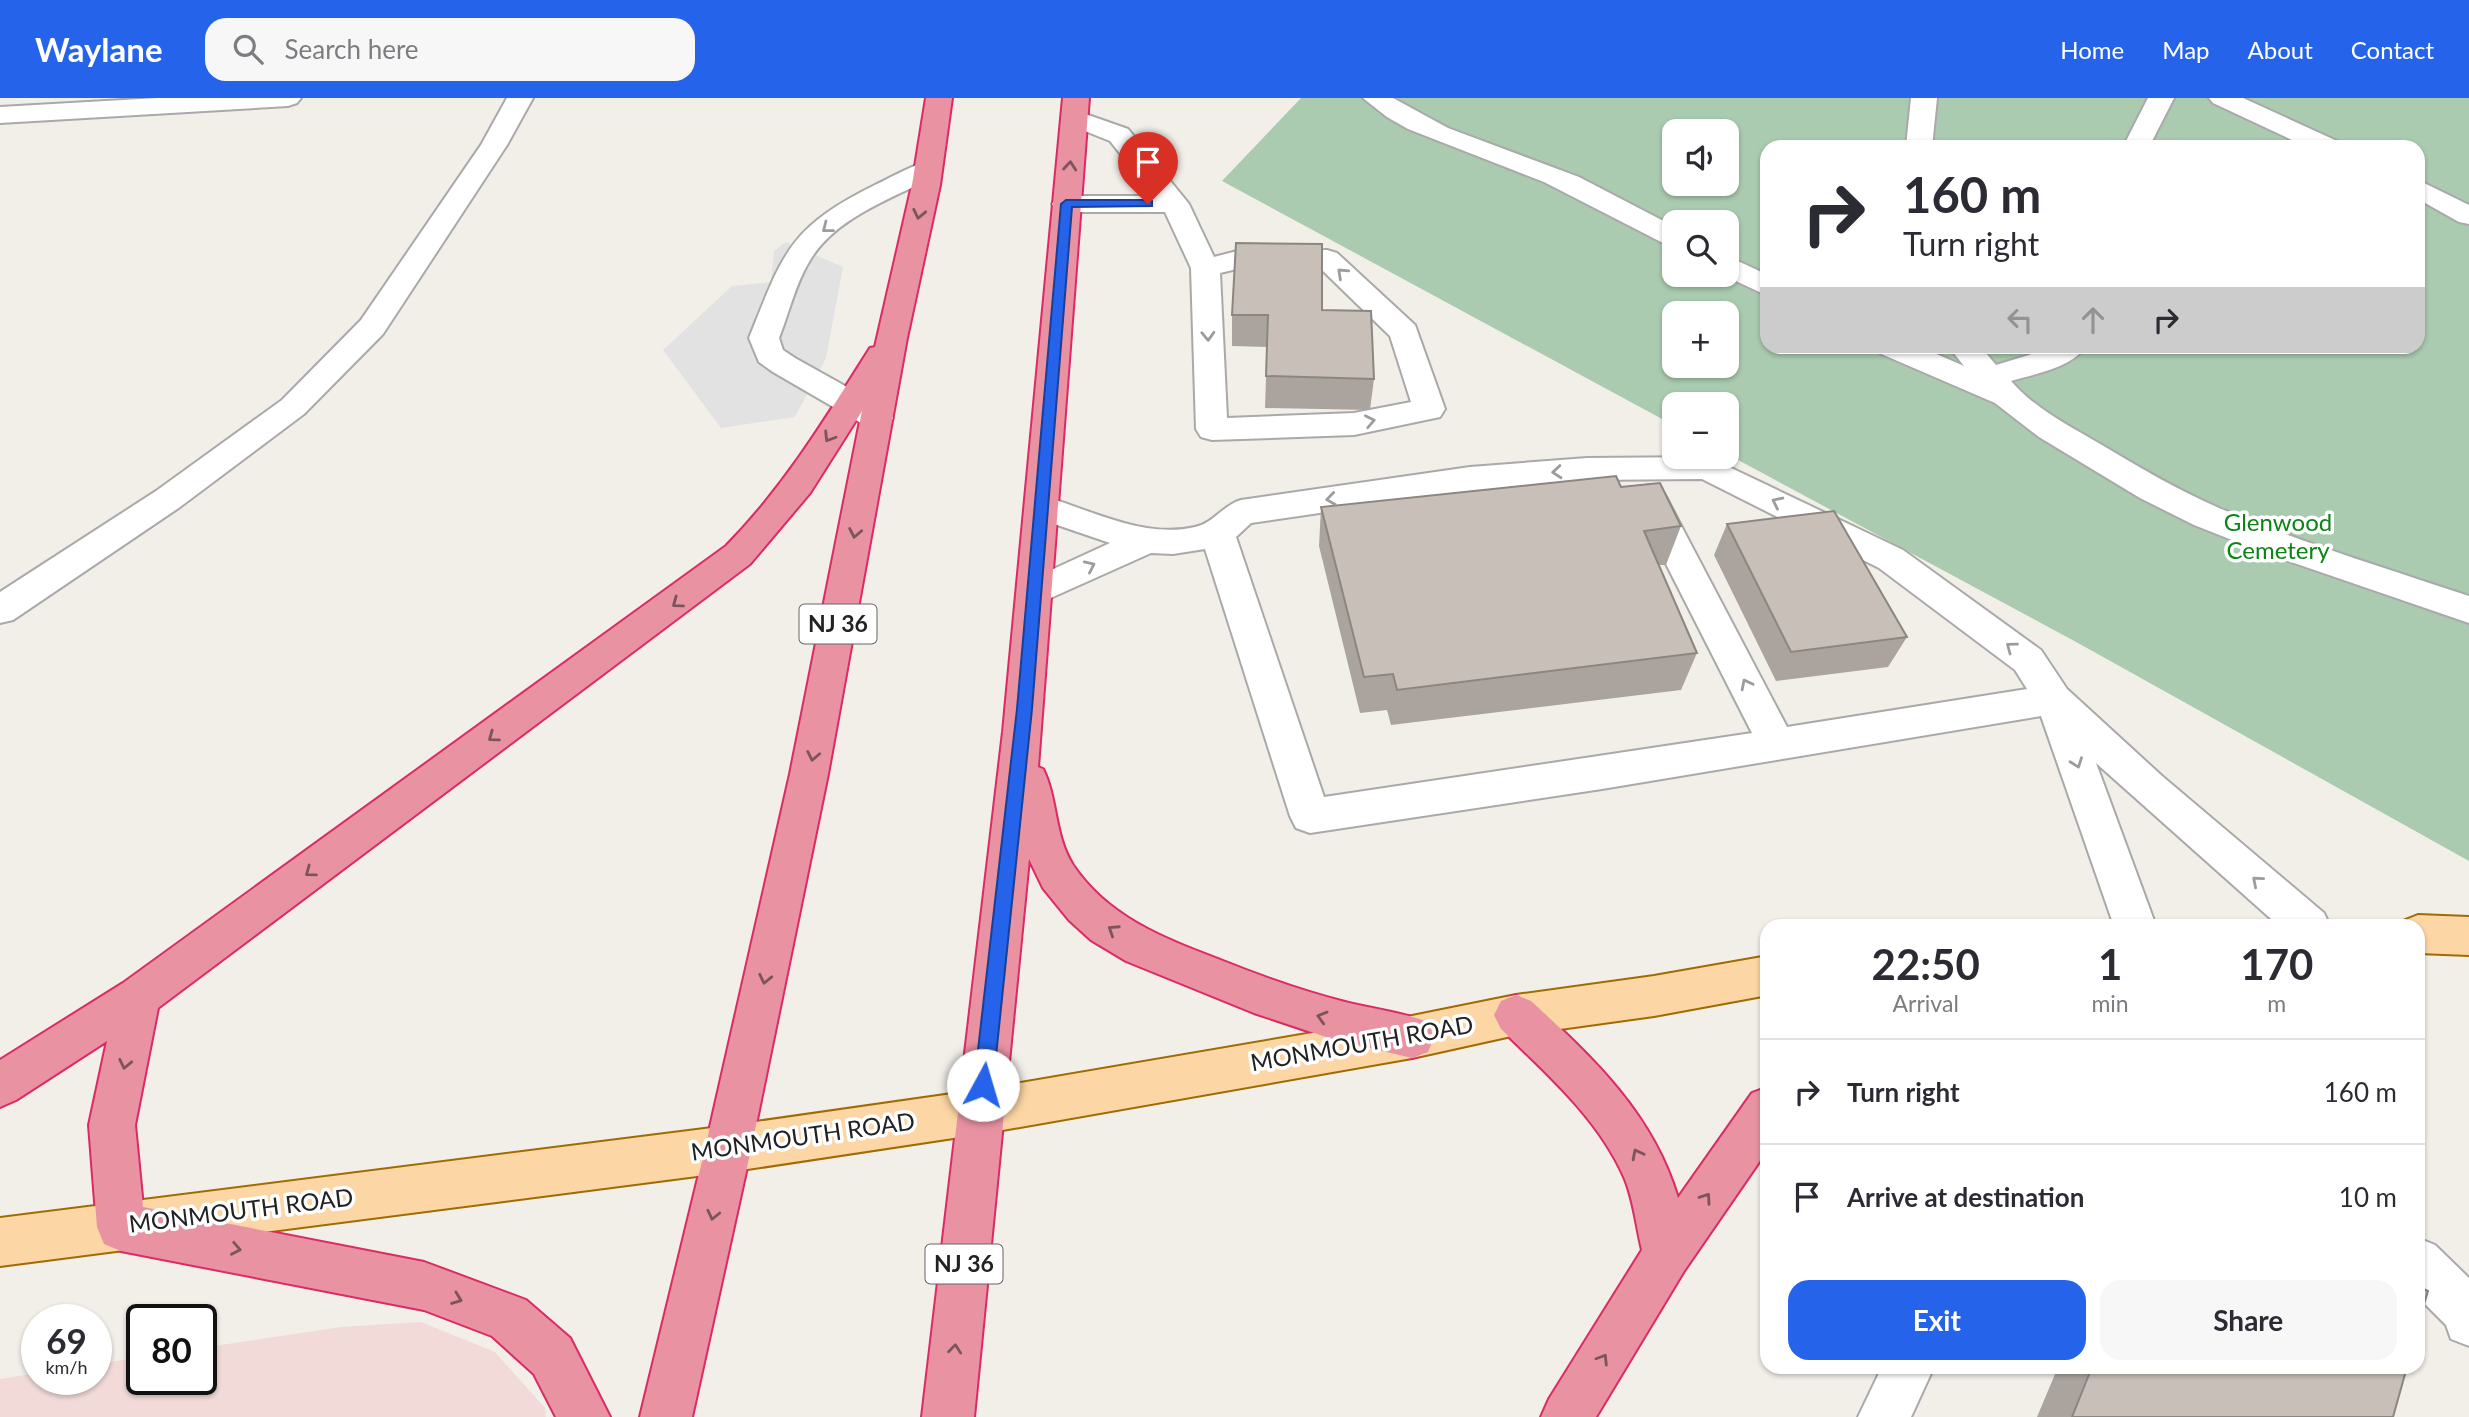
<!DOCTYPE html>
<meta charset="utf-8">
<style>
body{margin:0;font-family:Lato,sans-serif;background:#f7f7f7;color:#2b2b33;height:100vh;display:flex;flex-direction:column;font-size:26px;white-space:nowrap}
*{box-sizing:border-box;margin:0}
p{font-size:23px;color:#7c7c81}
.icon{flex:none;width:38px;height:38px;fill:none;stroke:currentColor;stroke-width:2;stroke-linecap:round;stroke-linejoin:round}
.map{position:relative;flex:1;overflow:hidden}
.details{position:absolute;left:1760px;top:821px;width:665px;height:455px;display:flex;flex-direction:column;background:#fff;border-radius:21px;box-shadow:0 2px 5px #0004}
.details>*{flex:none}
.guide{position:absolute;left:1760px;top:42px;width:665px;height:214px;border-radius:21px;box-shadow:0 2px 5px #0004;background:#fff;color:#2b2b33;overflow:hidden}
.fabs{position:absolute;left:1662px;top:21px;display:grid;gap:14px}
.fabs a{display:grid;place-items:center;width:77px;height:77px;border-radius:14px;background:#fff;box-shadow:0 2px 5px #0004;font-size:35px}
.speed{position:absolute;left:21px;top:1206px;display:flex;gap:14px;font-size:35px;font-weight:700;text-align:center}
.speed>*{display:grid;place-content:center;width:91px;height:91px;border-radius:50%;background:#fff;box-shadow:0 2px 5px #0004;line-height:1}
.speed small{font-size:18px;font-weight:400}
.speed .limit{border:4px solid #111;border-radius:10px;background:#fff;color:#111}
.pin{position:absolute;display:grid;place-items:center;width:60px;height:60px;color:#fff;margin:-72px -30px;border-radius:50% 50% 50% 0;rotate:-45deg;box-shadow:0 0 7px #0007}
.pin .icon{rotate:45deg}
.me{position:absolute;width:77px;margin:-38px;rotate:6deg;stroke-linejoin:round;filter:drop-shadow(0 0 5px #0008)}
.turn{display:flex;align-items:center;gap:24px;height:147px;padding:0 28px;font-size:32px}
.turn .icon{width:91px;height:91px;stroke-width:2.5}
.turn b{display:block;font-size:49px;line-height:60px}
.lanes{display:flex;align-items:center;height:66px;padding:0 28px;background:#0003;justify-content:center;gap:35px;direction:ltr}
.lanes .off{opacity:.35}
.eta{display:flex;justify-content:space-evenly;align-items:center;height:119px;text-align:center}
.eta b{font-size:42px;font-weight:700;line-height:49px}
.primary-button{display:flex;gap:14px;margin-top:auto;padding:14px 28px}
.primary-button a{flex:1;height:80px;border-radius:21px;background:#2563eb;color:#fff;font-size:28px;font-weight:700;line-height:80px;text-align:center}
.primary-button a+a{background:#f7f7f7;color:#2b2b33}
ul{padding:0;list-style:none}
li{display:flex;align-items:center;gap:21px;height:105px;padding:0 28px;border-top:2px solid #e1e1e2}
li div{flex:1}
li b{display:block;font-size:26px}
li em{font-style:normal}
header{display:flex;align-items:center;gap:42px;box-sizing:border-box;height:98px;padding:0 35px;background:#2563eb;color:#fff}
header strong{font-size:33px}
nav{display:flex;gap:38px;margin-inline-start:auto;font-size:24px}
.search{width:490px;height:63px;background:#f7f7f7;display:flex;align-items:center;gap:18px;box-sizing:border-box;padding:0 24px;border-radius:21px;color:#7c7c81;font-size:26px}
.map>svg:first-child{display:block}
.commercial{fill:#f2dad9}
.cemetery{fill:#aacbaf;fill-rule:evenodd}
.parking{fill:#e2e2e2}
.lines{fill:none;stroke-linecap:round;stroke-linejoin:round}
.minor-casing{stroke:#a9a9a9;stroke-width:4}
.major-casing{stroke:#a06b00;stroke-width:4}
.highway-casing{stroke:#dc2a67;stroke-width:4}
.minor{fill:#fff;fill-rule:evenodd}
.major{fill:#fcd6a4;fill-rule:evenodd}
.highway{fill:#e892a2;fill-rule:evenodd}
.wall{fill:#aba49e}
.building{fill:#c7bfb8;stroke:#8b8681;stroke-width:2}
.oneway{stroke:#7b545c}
.oneway2{stroke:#9c9c9c}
.route{fill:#2563eb;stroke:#184099;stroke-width:2}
.labels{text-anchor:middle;stroke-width:7;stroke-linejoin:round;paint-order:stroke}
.shield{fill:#fff;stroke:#646464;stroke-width:2}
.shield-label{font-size:23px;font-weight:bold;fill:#222}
.park-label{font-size:24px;fill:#0c8416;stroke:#fff}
.street-label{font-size:24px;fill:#222;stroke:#fff}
</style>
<header>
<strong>Waylane</strong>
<div class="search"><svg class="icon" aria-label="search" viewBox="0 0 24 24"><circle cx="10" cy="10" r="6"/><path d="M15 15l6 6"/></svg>Search here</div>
<nav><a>Home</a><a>Map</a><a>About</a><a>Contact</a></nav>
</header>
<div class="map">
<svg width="2469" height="1319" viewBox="0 0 2469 1319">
<rect width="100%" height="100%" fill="#f2efe9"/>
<!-- commercial -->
<path class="commercial" d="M421,1224L495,1254L545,1310L546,1319H0V1281L37,1275V1281H96V1266L142,1259V1281H201V1250L341,1229Z"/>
<!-- cemetery -->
<path class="cemetery" d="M1301,0H2469V763L2078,545L1727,356V306H1675V328L1222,83ZM1675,33H1727V86H1675ZM1768,49H2418V248H1768ZM1675,124H1727V177H1675ZM1675,215H1727V268H1675Z"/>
<!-- parking -->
<path class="parking" d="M786,144L843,169L826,260L795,319L721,330L663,252L732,188L771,184L774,153Z"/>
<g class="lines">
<defs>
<path id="minor" d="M158,0H301L297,5L288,8L0,25V9Z
M507,0H533L507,47L383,236L304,316L180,409L13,522L0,525V494L156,393L282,302L361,222L481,47Z
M1363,0H1393L1448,30L1579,79L1675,129V148L1665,146L1544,84L1408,31L1387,19Z
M1911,0H1937L1932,49H1906Z
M2148,0H2174L2149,49H2123Z
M2209,0H2243L2337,43L2341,49H2307L2213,5Z
M1074,12L1128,31L1189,106L1214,159L1237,153L1327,152L1337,155L1415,227L1445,311L1440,319L1354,337L1212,342L1201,339L1196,331L1191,170L1165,114H1066L1056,112L1052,106L1056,100L1066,98H1154L1110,43L1065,25L1061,20L1065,15ZM1320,170L1390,238L1411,304L1354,315L1227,320L1220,175L1237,171Z
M929,63L938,65L942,71L938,77C896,99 834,119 809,164C795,187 789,215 779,240L783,252L795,260L888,312L893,320L888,328L877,331L866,328L773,274L759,264L749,240C783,156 788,130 875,87C892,79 910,68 929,63Z
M2418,82L2469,107V126L2459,124L2418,101Z
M1727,158L1768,177V198L1723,177H1727Z
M1875,248H1918L1964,268L1948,248H1980L1996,267L2029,257L2046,248H2086C2072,270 2034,276 2011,283C2035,311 2071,329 2102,347C2140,370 2178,392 2219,410C2300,444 2385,470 2469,498V525L2265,455L2194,427L2140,400L2039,339L1995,305L1879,255Z
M1708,359L1903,452L2041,552L2067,591L2162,678L2324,815L2330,828H2279L2096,665L2156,828H2114L2041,618L1602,691L1310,735L1296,730L1290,718L1205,451L1173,456L1151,455L1035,507L1023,503L1017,494L1023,485L1110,445L1031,418L1026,410L1031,402L1043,398C1091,412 1144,441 1195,429C1214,425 1223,407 1241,402L1470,369L1587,360ZM1702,381L1879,470L2015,572L2027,591L1787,629L1666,399L1661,391L1649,387L1637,391L1632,399L1752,635L1324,699L1236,439L1251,425L1470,393L1587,382Z
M2418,1140L2435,1147L2469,1180V1248L2451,1241L2446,1227L2418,1199Z
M1882,1269H1934L1911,1319H1858Z"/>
<path id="major" d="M2418,817L2469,819V857L2418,855V828H2401L2403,823Z
M1768,858V897L1654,918L1516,937L1412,960L980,1036L728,1074L0,1168V1120L728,1028L980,992L1412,918L1516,897L1654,878Z"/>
<path id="highway" d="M926,0H952L940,87L907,240L828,676L751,1051L692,1319H640L705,1051L790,676L862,313L810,395L750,466L158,910L135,1027L143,1109L424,1164L526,1202L570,1240L610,1319H556L534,1276L492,1238L424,1212L121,1153L104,1146L97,1129L89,1027L107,943L16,1002L0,1009V962L123,885L726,448C784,389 826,320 870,250L875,249L912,87Z
M1063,0H1089L1038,669L1043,671C1058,701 1054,737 1073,767C1108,819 1163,840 1218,861C1260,878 1302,893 1345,904C1372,911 1401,914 1428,924L1434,939L1428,954L1412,960L1332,941L1254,915L1126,863L1091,842L1069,822L1043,790L1029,761L974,1319H922L1003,634Z
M1516,897L1531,903C1594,961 1653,1016 1678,1100L1752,995L1768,989V1051L1684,1173L1596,1319H1541L1549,1301L1642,1152C1636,1128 1634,1102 1624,1079C1598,1020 1546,975 1501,931L1494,917L1501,903Z"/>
</defs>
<!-- minor casing -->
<use href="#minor" class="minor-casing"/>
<!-- major casing -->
<use href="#major" class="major-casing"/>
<!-- highway casing -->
<use href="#highway" class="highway-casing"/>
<!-- minor -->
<use href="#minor" class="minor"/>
<!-- major -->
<use href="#major" class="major"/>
<!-- highway -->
<use href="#highway" class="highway"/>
</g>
<!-- wall -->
<path class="wall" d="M1322,212L1374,281L1370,312L1265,310L1267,249L1232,248V217Z
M1621,389L1681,428L1666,467H1659L1697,555L1681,592L1391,627L1387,612L1360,615L1319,448L1321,409Z
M1727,426L1907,539L1888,569L1776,583L1714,457Z
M2058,1269H2407L2393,1319H2037Z"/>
<!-- building -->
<path class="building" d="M1236,145L1322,146V212L1371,213L1374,281L1266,278L1268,217H1232Z
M1616,378L1621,389L1660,385L1681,428L1644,433L1697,555L1397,592L1393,576L1364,579L1321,409Z
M1834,413L1907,539L1791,554L1727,426Z
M2418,1188L2428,1193L2418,1226Z
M2092,1269H2407L2393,1319H2072Z"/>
<!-- one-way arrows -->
<defs><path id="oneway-chevron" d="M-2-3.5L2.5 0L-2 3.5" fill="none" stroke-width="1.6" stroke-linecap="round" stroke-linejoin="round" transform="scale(1.75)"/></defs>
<g class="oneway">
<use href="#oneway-chevron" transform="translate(1070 68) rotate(-85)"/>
<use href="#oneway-chevron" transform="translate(919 116) rotate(102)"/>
<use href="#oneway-chevron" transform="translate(829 339) rotate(122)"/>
<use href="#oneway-chevron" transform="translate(855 435) rotate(101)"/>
<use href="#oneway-chevron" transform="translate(677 505) rotate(144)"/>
<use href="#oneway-chevron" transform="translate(493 639) rotate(144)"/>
<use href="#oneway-chevron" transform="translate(813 658) rotate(101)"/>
<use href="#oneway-chevron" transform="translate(310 774) rotate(144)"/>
<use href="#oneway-chevron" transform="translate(1113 832) rotate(-147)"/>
<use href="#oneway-chevron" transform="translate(765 881) rotate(102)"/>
<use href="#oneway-chevron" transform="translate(1322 919) rotate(-164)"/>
<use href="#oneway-chevron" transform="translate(125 966) rotate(102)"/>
<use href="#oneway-chevron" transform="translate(1637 1056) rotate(-117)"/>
<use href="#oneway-chevron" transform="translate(1706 1100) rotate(-55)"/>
<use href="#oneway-chevron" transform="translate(713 1117) rotate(103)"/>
<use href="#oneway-chevron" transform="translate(236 1151) rotate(11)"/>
<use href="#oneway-chevron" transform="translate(457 1201) rotate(21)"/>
<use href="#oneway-chevron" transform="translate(955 1251) rotate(-84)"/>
<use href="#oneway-chevron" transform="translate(1603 1261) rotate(-58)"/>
</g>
<g class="oneway2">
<use href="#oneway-chevron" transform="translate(827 130) rotate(142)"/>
<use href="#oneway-chevron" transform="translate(1342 175) rotate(-137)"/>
<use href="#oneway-chevron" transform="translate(1208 238) rotate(88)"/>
<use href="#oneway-chevron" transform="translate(1370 323) rotate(-11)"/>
<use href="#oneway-chevron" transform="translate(1557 374) rotate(175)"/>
<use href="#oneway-chevron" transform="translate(1331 401) rotate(172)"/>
<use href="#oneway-chevron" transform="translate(1777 404) rotate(-154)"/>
<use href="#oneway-chevron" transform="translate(1090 468) rotate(-25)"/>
<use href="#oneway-chevron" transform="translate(2011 549) rotate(-143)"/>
<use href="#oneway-chevron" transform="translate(1746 586) rotate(-117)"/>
<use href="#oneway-chevron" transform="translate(2077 665) rotate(70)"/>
<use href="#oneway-chevron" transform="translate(2257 783) rotate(-139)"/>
</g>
<!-- route -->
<path class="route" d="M1148,102L1152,103V108L1072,109L1032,611L993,987L990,993L983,996L977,993L974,987L1017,611L1061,106L1066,102Z"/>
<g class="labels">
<!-- shield labels -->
<g class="shield">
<rect x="799.5" y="506.5" width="77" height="39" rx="5"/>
<rect x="925.5" y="1146.5" width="77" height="39" rx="5"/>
</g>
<g class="shield-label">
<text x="838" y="534">NJ 36</text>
<text x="964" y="1174">NJ 36</text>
</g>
<!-- park labels -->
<g class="park-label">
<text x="2278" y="433">Glenwood<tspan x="2278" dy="28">Cemetery</tspan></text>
</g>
<!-- street labels -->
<g class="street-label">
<text transform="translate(1362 946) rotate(-10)" y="8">MONMOUTH ROAD</text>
<text transform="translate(803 1039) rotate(-8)" y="8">MONMOUTH ROAD</text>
<text transform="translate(241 1113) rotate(-7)" y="8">MONMOUTH ROAD</text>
</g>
</g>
</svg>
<div class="fabs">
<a><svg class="icon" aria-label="sound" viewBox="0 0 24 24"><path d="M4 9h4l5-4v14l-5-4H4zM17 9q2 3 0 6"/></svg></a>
<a><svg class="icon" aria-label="search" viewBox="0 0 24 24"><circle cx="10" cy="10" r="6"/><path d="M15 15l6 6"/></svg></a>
<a>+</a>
<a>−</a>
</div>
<div class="speed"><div>69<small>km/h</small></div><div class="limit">80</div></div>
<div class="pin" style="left:1148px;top:106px;background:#d93025"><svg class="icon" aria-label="arrive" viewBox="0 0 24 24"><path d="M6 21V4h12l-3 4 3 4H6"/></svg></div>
<svg class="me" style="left:983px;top:987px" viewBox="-20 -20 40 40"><circle r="19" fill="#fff"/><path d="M0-13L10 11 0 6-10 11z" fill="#2563eb"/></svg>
<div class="guide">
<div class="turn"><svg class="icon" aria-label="right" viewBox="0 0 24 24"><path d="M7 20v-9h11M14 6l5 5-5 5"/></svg><div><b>160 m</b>Turn right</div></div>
<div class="lanes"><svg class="icon off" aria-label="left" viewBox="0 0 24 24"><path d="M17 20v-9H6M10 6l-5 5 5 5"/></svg><svg class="icon off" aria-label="ahead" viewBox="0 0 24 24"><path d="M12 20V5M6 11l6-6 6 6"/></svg><svg class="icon" aria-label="right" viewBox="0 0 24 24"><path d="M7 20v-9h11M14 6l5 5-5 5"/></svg></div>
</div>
<section class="details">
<div class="eta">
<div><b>22:50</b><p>Arrival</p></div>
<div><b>1</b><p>min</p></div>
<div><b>170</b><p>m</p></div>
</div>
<ul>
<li><svg class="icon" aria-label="right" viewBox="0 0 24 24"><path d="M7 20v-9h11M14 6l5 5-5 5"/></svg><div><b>Turn right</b></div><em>160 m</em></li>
<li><svg class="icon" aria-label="arrive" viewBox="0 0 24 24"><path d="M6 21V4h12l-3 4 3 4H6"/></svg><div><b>Arrive at destination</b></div><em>10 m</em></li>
</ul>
<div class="primary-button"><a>Exit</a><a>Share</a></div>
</section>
</div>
